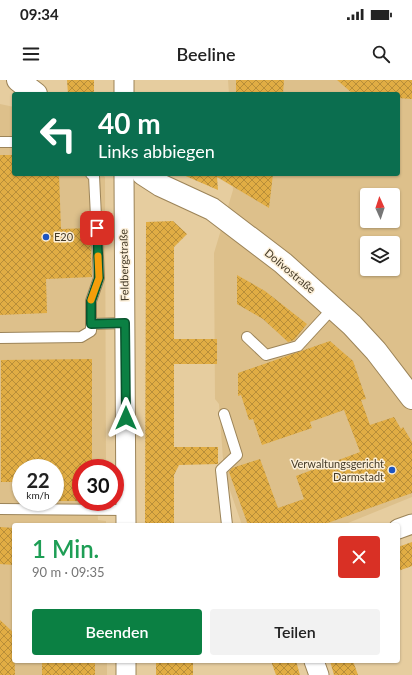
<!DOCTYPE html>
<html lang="de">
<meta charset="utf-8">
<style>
body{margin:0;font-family:Lato,sans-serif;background:#f2f2f2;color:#222;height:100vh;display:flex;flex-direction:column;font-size:15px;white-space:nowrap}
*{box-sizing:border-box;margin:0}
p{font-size:13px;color:#767676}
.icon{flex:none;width:22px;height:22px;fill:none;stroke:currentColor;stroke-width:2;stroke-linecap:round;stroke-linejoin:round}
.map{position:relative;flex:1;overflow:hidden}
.sheet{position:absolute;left:12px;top:443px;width:388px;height:140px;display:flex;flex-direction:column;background:#fff;border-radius:4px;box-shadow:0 1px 3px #0004}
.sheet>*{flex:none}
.guide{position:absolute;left:12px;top:12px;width:388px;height:84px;border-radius:4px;box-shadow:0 1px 3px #0004;background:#0b6e4f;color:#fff;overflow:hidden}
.needle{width:26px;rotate:357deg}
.buttons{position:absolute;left:360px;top:108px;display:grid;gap:8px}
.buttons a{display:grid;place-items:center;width:40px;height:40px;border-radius:4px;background:#fff;box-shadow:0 1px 3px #0004;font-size:20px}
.speed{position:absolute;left:12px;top:379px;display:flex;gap:8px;font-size:20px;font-weight:700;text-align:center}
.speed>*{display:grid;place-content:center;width:52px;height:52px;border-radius:50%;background:#fff;box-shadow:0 1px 3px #0004;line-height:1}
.speed small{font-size:10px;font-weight:400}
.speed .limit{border:6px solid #d22;background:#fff;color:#111}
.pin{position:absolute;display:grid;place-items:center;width:34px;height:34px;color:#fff;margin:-17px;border-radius:8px;box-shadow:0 2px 6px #0006}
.me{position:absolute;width:44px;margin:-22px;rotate:0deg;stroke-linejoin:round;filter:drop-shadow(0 0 3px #0008)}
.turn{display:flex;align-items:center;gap:14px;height:84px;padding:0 20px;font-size:18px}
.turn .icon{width:52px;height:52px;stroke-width:2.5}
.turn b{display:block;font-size:28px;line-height:34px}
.round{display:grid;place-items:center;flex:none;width:42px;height:42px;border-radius:4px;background:#f2f2f2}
.head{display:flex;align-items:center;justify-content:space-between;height:68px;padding:0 20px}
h1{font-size:24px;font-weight:600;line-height:30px;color:#1e9e55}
.cta{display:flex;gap:8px;margin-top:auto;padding:8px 20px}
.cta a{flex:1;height:46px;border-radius:4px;background:#0b8043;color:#fff;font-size:16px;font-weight:600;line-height:46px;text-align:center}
.cta a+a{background:#f2f2f2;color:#222}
.status{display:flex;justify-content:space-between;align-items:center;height:28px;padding:0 20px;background:#fff;direction:ltr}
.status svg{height:11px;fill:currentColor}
header{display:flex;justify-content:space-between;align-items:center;height:52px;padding:0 20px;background:#fff;font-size:18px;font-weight:600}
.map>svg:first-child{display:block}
.built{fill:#ddc08b;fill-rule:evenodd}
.building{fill:url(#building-cross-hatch)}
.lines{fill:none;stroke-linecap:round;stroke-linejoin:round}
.lane-casing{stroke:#9c8459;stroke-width:12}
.street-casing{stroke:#9c8459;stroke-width:21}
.secondary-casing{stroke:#9c8459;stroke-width:24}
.lane{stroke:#fff;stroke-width:10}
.street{stroke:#fff;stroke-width:19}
.secondary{stroke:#fff;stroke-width:22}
.route-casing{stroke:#07532c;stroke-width:10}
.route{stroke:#0b8043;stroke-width:7}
.slow{stroke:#f59e0b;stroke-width:7}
.poi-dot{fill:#1e55c2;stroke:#fcefd8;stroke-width:1.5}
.labels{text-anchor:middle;stroke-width:3;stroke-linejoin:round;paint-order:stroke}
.poi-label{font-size:11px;fill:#453b28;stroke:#fcefd8;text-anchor:start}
.street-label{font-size:11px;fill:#453b28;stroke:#fcefd8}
</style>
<div class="status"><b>09:34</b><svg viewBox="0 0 49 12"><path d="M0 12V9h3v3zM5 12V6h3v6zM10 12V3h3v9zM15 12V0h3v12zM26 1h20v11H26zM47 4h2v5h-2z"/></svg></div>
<header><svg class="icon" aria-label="menu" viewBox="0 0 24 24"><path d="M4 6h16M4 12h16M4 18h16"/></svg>Beeline<svg class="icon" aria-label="search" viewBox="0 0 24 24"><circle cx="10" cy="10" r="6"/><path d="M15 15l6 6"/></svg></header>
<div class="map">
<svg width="412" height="595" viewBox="0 0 412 595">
<defs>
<pattern id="building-cross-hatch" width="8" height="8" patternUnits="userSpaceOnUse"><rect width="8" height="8" fill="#e1ad44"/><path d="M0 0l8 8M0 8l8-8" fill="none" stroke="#b88e39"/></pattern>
</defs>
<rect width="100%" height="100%" fill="#e6cd9f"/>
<!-- built -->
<path class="built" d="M228,0H412V417L343,445H242L224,393L219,324L215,319L214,173L233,110L232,94H398V14H229ZM367,115H393V141H367ZM367,163H393V189H367Z
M0,24L14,27V94H102L105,97L106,388H81V422H97L98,440L106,441V445H14V581H107V595H0ZM21,388H55V422H21Z"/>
<!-- building -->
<path class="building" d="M67,0H94V14H68Z
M236,0H284L283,14H236Z
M337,0H412V19L398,18V14L352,13Z
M0,75H14V94H59L61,149L90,148L92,197L46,199L47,233L0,235Z
M181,94H273L269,128L217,97L218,110Z
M173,141L187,154L174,167V259H217V284H174V367H218V384L179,385L174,395V445H145L146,142Z
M237,195L265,211L307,244L294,260L288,262L263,239L237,224Z
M330,261L353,281L366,319L361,320L370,345L394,337L401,349L403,347L412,362V413L322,445H248L229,392L232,388L260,379L278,428L304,419L296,396L360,372L344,330L310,342L312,348L262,365L253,339L249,340L241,315L238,316V293Z
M92,279V388H81V421H55V388H21V402H1V280Z
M0,447L14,448V485L0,484Z
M412,462V486L398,491V467Z
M0,540L14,553L15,595H0Z
M42,581H95V595H42Z
M156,581H193V595H156Z
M271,581H296L300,595H276Z
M330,581H353L358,595H334Z"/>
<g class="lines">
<defs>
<path id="lane" d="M0,62H14
M91,244L125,243
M247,257L266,275L298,266L333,228
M0,258L81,257L91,251V221L99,198L94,96L91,94
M224,334L237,375L221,390L227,445
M0,429L126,430"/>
<path id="street" d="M124,14V0
M124,94L126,445
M398,449L412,444
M314,581L319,595
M126,595V581"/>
<path id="secondary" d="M18,0L36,14
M143,94L160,105L212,129L283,183L352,245L376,271L412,318"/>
</defs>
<!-- lane casing -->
<use href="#lane" class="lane-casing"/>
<!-- street casing -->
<use href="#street" class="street-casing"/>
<!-- secondary casing -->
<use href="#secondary" class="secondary-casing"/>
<!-- lane -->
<use href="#lane" class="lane"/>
<!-- street -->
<use href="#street" class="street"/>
<!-- secondary -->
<use href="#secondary" class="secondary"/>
</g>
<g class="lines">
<defs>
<path id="route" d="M97,148L99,198L91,221V244L125,243L126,338"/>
</defs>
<!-- route casing -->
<use href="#route" class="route-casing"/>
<!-- route -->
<use href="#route" class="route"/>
<!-- slow -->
<path class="slow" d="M91,220L99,198L98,176"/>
</g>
<!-- markers -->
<g class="poi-dot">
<circle cx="46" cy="157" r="4"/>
<circle cx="392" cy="390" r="4"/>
</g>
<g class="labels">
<!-- poi labels -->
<g class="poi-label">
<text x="54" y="161">E20</text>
<text x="384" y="388" text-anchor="end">Verwaltungsgericht<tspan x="384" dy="13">Darmstadt</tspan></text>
</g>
<!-- street labels -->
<g class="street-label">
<text transform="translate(124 185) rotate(-91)" y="4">Feldbergstraße</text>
<text transform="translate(290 191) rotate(40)" y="4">Dolivostraße</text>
</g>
</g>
</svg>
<div class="buttons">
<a><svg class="needle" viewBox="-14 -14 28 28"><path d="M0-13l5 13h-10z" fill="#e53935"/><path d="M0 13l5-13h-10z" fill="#767676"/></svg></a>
<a><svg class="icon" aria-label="layers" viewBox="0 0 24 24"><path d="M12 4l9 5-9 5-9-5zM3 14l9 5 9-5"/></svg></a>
</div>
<div class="speed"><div>22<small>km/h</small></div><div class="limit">30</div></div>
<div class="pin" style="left:97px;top:148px;background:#d93025"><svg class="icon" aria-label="arrive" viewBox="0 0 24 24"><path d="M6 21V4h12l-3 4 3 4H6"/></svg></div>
<svg class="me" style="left:126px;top:338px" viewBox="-20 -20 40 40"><path d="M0-17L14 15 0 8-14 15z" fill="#0b8043" stroke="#fff" stroke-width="4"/></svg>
<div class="guide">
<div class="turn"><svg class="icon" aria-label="left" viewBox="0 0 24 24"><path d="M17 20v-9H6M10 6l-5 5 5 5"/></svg><div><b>40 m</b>Links abbiegen</div></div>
</div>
<section class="sheet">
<div class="head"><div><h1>1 Min.</h1><p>90 m · 09:35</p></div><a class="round" style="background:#d93025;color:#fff"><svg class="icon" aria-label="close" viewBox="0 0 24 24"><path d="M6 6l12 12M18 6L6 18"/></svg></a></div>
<div class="cta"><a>Beenden</a><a>Teilen</a></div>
</section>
</div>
